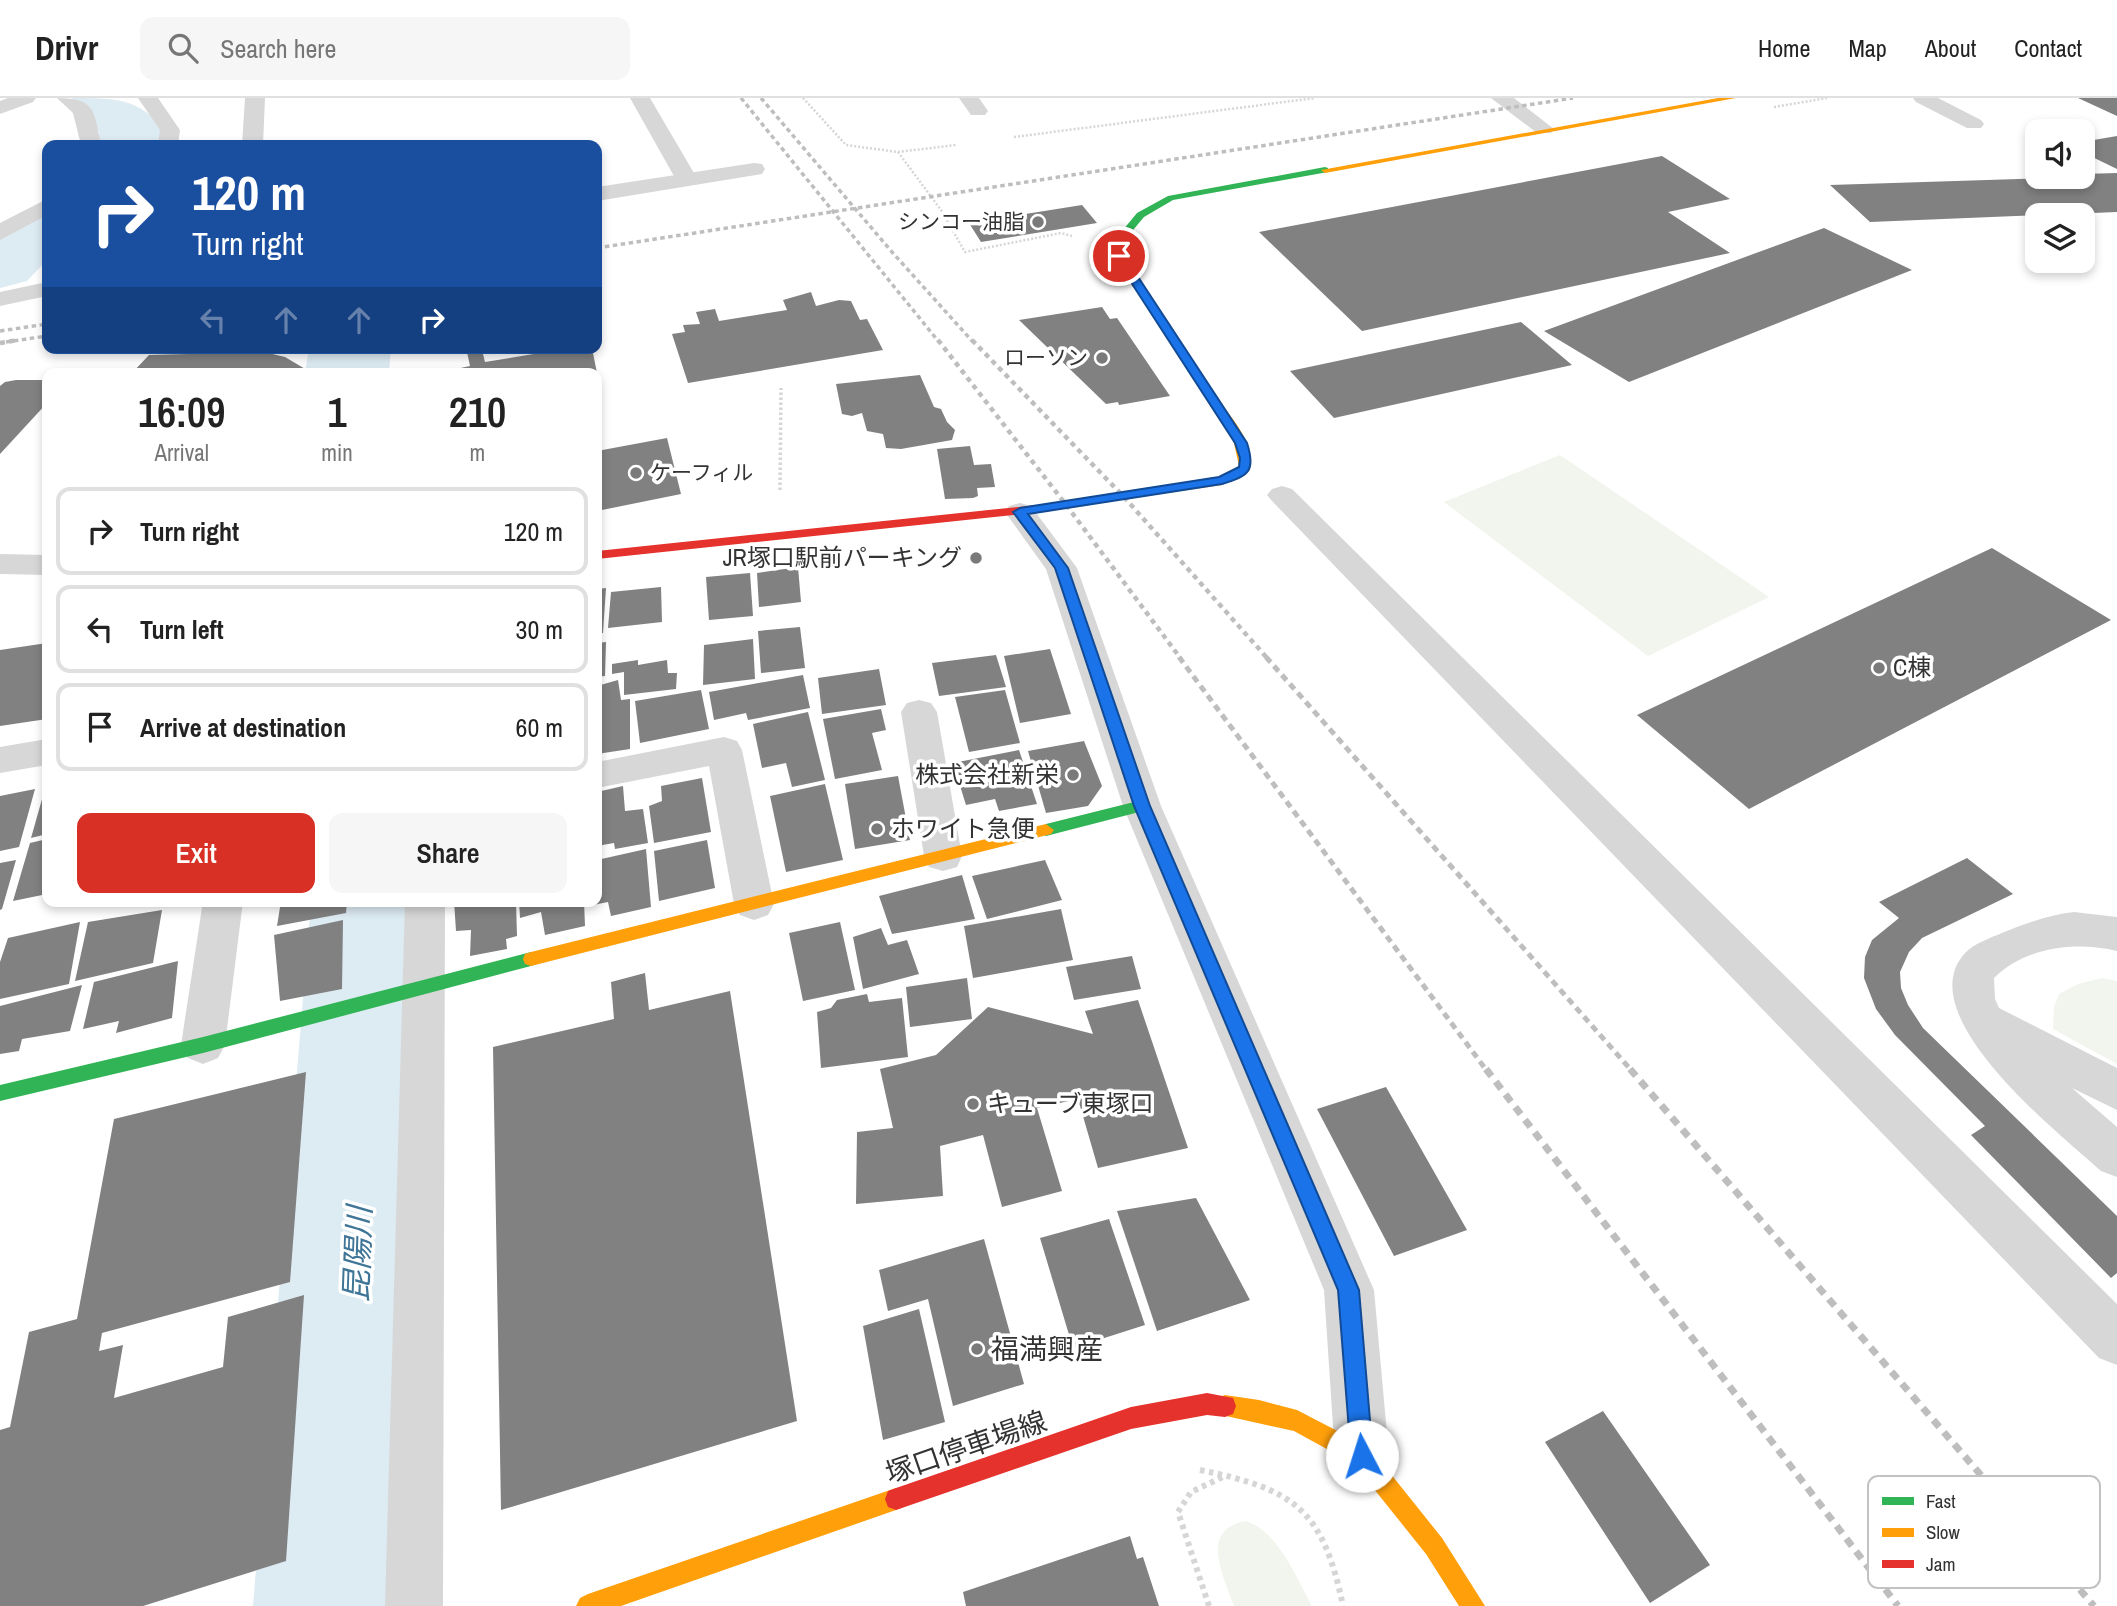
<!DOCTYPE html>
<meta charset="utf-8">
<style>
body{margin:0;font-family:"Archivo Narrow","Noto Sans JP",sans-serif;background:#f6f6f6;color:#222;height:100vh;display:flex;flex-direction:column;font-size:26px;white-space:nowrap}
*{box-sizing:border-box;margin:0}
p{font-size:23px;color:#767676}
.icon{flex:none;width:38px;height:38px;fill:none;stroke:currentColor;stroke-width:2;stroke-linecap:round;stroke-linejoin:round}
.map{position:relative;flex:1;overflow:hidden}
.details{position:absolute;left:42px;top:270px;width:560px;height:539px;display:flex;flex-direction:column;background:#fff;border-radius:14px;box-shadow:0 4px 10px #0003}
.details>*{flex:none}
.banner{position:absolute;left:42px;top:42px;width:560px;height:214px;border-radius:14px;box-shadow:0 4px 10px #0003;background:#1a4fa0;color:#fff;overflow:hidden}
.buttons{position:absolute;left:2025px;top:21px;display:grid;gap:14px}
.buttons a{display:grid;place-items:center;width:70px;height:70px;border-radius:14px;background:#fff;box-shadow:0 4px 10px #0003;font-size:35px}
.pin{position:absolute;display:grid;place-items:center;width:60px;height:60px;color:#fff;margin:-30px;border:4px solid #fff;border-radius:50%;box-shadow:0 2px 7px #0007}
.me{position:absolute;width:77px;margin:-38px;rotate:355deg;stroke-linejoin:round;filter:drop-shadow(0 0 5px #0008)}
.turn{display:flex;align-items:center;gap:24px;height:147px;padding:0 35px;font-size:32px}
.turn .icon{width:91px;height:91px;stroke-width:2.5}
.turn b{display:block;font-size:49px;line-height:60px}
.lanes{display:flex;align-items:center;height:66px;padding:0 35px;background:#0003;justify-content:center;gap:35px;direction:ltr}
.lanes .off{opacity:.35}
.eta{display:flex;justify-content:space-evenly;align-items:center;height:119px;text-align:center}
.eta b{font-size:42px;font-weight:600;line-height:49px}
.action{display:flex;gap:14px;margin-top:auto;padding:14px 35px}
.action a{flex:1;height:80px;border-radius:14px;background:#d93025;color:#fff;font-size:28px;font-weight:600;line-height:80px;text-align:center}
.action a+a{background:#f6f6f6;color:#222}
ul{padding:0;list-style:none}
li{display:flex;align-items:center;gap:21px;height:88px;margin:0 14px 10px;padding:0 21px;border:4px solid #e0e0e0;border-radius:14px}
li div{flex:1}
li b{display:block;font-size:26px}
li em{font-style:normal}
header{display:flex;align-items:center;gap:42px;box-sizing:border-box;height:98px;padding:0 35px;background:#fff;border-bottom:2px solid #e0e0e0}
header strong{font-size:33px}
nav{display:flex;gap:38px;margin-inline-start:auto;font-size:24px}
.search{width:490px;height:63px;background:#f6f6f6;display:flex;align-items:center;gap:18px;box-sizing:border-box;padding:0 24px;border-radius:14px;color:#767676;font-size:26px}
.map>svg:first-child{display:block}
.green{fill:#f1f5ed}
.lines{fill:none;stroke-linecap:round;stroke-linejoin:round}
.river{fill:#ddebf3;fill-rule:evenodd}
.building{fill:#818181}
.path-far2{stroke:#d6d6d6;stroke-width:2.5;stroke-dasharray:2 2;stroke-linecap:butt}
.path-far1{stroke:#d6d6d6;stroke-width:3.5;stroke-dasharray:2.5 2.5;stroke-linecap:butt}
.path{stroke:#d6d6d6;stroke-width:6;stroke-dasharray:4.5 4.5;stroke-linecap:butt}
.lane{fill:#d7d7d7;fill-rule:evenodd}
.street{fill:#d7d7d7;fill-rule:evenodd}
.fast{fill:#30b455;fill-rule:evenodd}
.slow{fill:#ff9f0a;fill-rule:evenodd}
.jam{fill:#e5322d;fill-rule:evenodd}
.rail-far3{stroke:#bebebe;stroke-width:3.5;stroke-dasharray:4.5 3.5;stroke-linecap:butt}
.rail-far2{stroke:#bebebe;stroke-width:4.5;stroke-dasharray:5 4.5;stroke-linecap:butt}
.rail-far1{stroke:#bebebe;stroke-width:5;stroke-dasharray:7 5;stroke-linecap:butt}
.rail{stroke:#bebebe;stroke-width:7;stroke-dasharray:9 7;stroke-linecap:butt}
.route{fill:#1a73e8;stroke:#114b97;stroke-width:2}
.poi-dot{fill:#7a7a7a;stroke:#fff;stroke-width:2.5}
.labels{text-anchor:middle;stroke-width:7;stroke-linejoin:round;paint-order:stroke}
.far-poi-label{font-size:21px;fill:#333;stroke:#fff;text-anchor:end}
.poi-label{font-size:24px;fill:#333;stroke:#fff;text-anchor:start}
.near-poi-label{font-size:28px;fill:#333;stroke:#fff;text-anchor:start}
.near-street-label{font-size:28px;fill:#333;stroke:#fff}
.near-water-label{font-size:32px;font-style:italic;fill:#3f7597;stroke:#fff}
.key{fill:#fff;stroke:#c2c2c2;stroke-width:2}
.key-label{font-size:19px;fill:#333}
</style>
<header>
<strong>Drivr</strong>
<div class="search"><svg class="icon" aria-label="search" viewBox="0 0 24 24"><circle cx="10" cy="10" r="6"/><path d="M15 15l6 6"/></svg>Search here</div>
<nav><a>Home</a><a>Map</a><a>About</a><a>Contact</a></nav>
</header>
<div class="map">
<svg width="2117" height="1508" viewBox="0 0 2117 1508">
<rect width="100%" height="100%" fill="#fff"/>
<!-- green -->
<path class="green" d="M1560,357L1769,499L1648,558L1444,404Z
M2102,880L2117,883V966L2053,931L2054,909L2059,896L2078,886Z
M1246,1423C1279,1434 1296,1480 1312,1508H1234C1224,1479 1198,1431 1246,1423Z"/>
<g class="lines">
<!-- river -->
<path class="river" d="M72,0C116,0 136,0 164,30L162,47H96L99,34L89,25Z
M47,107V162L27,183L0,190V127L21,114Z
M309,250H391L389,275H305Z
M311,803H435L433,1508H253Z"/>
</g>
<!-- building -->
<path class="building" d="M2078,0H2117V18Z
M2117,38V71L2082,54V44Z
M1662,58L1730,101L1668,114L1730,155L1362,233L1259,134Z
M2117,75V114L1870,124L1830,87L2082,79V76Z
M1082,107L1097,125L981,144L969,125Z
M1824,130L1912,172L1629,284L1544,233Z
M811,194L816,208L839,202L851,203L860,222L867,221L883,252L688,285L672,236L685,234L683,227L700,226L696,214L715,211L719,223L787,212L783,202Z
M1102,209L1110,221L1117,220L1170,298L1119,307L1118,304L1106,306L1019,222Z
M1521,224L1572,267L1334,320L1290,273Z
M570,250H592L597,275H437L470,268L467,254L482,252L485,264Z
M264,254L285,259L312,275H132L149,257Z
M920,277L934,309L941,311L947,324L955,332L952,342L901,351L886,350L883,336L867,333L862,315L852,318L842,316L836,286Z
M16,282H47V305L0,356V288L5,284Z
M667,340L681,396L597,413V353Z
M970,348L974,367L991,366L995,389L977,390L978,398L973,400L945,401L937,351Z
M1992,450L2111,522L1749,711L1637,617Z
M798,469L801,504L759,509L757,475Z
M750,475L753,518L709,522L706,479Z
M661,489L662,524L608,530L611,494Z
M606,490L603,535L597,536V491Z
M800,529L805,570L761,575L758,533Z
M753,541L755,581L703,587L704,547Z
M606,544L605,578L597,579V545Z
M47,545V621L0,628V552Z
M1050,551L1071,616L1020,625L1004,558Z
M996,557L1006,589L939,598L932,565Z
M638,562V567L667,562L668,575H677L676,591L624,597V574L612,576V566Z
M879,571L886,607L822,616L818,580Z
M803,577L810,610L748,622L746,615L714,622L709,594Z
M618,582L621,602L630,601V651L597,656V588Z
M701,592L709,631L640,645L635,603Z
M1005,592L1020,645L969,654L955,599Z
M881,611L886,632L872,635L882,672L835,681L823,621Z
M808,614L825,682L792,689L786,665L762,670L753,626Z
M1084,643L1102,688L1088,708L1046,715L1028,653Z
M1019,652L1037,706L999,713L995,701L966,707L953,665Z
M898,678L910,742L855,751L845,686Z
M702,680L711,734L654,745L649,708L662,703L661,688Z
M825,686L843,762L786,774L770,698Z
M46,687L47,736L31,740Z
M623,688L625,713L643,711L648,745L615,751L614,745L597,748V694Z
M35,691L19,749L0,753V698Z
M47,741V796L13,803L30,745Z
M707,742L715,790L659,803L654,753Z
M646,751L651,809L611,818L608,804L593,807L592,803H597V762Z
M1967,760L2013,796L1922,840L1909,854L1900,874L1901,890L1908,907L1923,930L2117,1118V1175L2111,1180L1971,1037L1985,1028L1895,937L1876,911L1864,880L1865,859L1872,842L1899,820L1879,804Z
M16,762L2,811L0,812V765Z
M1045,762L1062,802L987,821L972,778Z
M962,777L975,821L892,836L879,798Z
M281,803H347L346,815L277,828Z
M454,803H516L517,838L506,841L507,851L470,858L471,832L456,833Z
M519,803H584L585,828L545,837L541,814L520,820Z
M1061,811L1073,862L973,880L964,828Z
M162,812L153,865L75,883L88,824Z
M343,822L342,891L280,903L274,837Z
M80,824L69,886L0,901V864L8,840Z
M840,824L855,892L803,903L789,835Z
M881,830L888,847L907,842L919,876L863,891L853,839Z
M1132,858L1141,891L1074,902L1066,869Z
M178,863L172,920L116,935L119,923L83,931L94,884Z
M645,875L649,912L730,893L797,1323L501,1412L493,949L614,921L611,884Z
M967,880L972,921L910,929L906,889Z
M82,887L70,933L22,941L19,953L0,956V908Z
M867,896L869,904L902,900L908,959L821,970L817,914L831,910L837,902Z
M1138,902L1188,1050L1098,1070L1078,1001L1037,1010L1062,1093L1002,1109L983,1037L940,1048L943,1098L856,1106L857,1034L893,1030L880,971L936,957L988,909L1093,936L1085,913Z
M306,974L290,1184L102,1235L99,1253L123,1247L114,1300L223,1269L228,1219L304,1197L286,1463L143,1508H0V1332L10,1329L29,1234L77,1221L114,1021Z
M1386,989L1467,1132L1394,1158L1317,1011Z
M1196,1100L1250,1202L1157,1233L1117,1113Z
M1109,1121L1145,1227L1073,1250L1040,1140Z
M984,1141L1024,1286L953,1308L928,1201L888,1213L879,1172Z
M919,1211L945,1324L883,1342L863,1228Z
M1603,1313L1710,1467L1650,1505L1545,1344Z
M1130,1438L1137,1461L1143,1459L1159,1508H966L963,1494Z"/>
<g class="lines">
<!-- path-far2 -->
<path class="path-far2" d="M803,0L846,47L898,54L956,47
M1774,9L1827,0
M1014,39L1315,0
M898,54L941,112L965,154L1061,135L1072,138"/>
<!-- path-far1 -->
<path class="path-far1" d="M780,392L781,290"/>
<!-- path -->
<path class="path" d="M1200,1372C1294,1391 1323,1411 1343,1508
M1209,1508L1178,1414L1191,1394L1225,1378"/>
<!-- lane -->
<path class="lane" d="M630,0H650L698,82L695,87H679Z
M959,0H979L988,13L985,17H971Z
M1913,0H1938L1981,22L1984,26L1981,30H1967L1916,4Z
M2074,814L2117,819V853C2076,843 2025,849 1994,880L1995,901L1999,910L2117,970V1012L2072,990L2117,1029V1079L2101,1073C2060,1036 1908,917 1965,855C1975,845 1990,840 2002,835C2026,825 2049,817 2074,814Z"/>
<!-- street -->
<path class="street" d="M8,0H36L33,4L0,16V3Z
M57,0C96,0 94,13 101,47H81L73,15Z
M138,0H158L180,32L178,47H158L160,32Z
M245,0H265L263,47H242Z
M1491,0H1514L1554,31L1551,35H1537Z
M754,65L762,66L765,71L762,76L597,103V89Z
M47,101V117L0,142V125Z
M47,184V198L0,208V194Z
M1282,388L1292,391L2117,1206V1267L2099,1260L1272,403L1267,397L1272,391Z
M1020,405L1031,408L1077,470L1161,708L1374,1192L1389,1358L1381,1377L1362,1385L1343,1377L1335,1358L1324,1192L1123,708L1046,471L1005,414L1009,408Z
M0,456L47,457V477L0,476Z
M919,602L931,605L937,614L962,758L957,769L943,773L929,769L924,758L901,614L907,605Z
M724,639L737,643L742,652L774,806L768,817L754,822L740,817L734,806L709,668L597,690V664Z
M47,641V667L0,675V649Z
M203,803H243L225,947L218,960L203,966L188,960L181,947Z
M405,803H445L443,1508H385Z"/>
<!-- fast -->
<path class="fast" d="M1325,69L1328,70V74L1173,102L1144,119L1123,144L1124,158L1216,298L1206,300L1114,158L1113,144L1137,115L1168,98Z
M1142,702L1147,704L1150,708L1147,712L1046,738L1038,732L1046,726Z
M531,854L537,856L539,861L537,866L531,868L203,955L0,1003V987L203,939Z"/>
<!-- slow -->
<path class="slow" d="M1718,0H1736L1325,75L1321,72Z
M1206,296H1214C1228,316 1258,346 1249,373L1222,387L1042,413V407L1046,406L1219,380L1239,368L1233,341L1204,298Z
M1046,726L1054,732L1051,736L531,868L525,866L523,861L525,856L531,854Z
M1225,1297L1259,1302L1297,1312L1370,1350L1442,1440L1485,1508H1459L1426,1456L1354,1366L1294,1333L1217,1316L1214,1308L1217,1300Z
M896,1390L904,1393L907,1401L904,1409L896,1412L621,1508H576L580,1500L588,1496Z"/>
<!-- jam -->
<path class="jam" d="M1046,406L1050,407V413L597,461V453Z
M1207,1295L1233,1300L1236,1308L1233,1316L1225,1319L1207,1317L1131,1331L896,1412L888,1409L885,1401L888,1393L896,1390L1131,1309Z"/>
<!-- rail-far3 -->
<path class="rail-far3" d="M741,0L939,244
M761,0L892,154L973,244
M597,150L1573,0
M0,233L47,226
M6,244L47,238"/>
<!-- rail-far2 -->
<path class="rail-far2" d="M938,242L1067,408L1181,561
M972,242L1124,399L1268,561
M0,245L18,242"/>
<!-- rail-far1 -->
<path class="rail-far1" d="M1179,559L1487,973
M1266,559L1632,973"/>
<!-- rail -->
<path class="rail" d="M1486,971L1898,1508
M1630,971L2094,1508"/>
</g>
<!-- route -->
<path class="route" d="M1116,156H1123L1247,345C1256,373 1249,378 1222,386L1028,416L1068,470L1150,708L1359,1192L1373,1358L1370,1366L1362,1369L1354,1366L1351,1358L1338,1192L1134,708L1055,470L1013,414L1020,410L1219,379L1239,369L1240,360L1235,345L1114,158Z"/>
<!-- markers -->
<g class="poi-dot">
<circle cx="1038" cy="124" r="7"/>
<circle cx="1102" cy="260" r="7"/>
<circle cx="636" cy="375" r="7"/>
<circle cx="976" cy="460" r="7"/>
<circle cx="1879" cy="570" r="7"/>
<circle cx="1073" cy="677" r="7"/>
<circle cx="877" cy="731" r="7"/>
<circle cx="973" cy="1006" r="7"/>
<circle cx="977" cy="1251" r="7"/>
</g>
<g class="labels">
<!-- far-poi labels -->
<g class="far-poi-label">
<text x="1024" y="131">シンコー油脂</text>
<text x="1088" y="267">ローソン</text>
<text x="650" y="382" text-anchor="start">ケーフィル</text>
</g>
<!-- poi labels -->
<g class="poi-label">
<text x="962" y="468" text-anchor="end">JR塚口駅前パーキング</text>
<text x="1893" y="578">C棟</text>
<text x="1059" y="685" text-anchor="end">株式会社新栄</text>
<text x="891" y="739">ホワイト急便</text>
<text x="987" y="1014">キューブ東塚口</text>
</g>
<!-- near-poi labels -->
<g class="near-poi-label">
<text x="991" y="1261">福満興産</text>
</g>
<!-- near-street labels -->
<g class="near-street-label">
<text transform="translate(966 1349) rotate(-19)" y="10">塚口停車場線</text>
</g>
<!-- near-water labels -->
<g class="near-water-label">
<text transform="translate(358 1156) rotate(-88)" y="11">昆陽川</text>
</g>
</g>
<!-- legend -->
<rect x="1868" y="1378" width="232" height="112" rx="10" class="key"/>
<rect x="1882" y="1399" width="32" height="8" fill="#30b455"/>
<rect x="1882" y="1430" width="32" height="9" fill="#ff9f0a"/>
<rect x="1882" y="1462" width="32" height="8" fill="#e5322d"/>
<g class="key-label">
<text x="1926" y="1410">Fast</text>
<text x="1926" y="1441">Slow</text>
<text x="1926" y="1473">Jam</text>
</g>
</svg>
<div class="buttons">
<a><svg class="icon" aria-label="sound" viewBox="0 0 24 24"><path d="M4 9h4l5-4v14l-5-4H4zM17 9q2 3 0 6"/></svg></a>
<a><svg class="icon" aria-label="layers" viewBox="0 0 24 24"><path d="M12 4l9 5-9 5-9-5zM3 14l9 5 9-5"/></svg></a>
</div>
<div class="pin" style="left:1119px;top:158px;background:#d93025"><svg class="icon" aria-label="arrive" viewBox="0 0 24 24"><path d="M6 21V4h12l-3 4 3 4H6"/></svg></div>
<svg class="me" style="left:1362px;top:1358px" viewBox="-20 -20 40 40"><circle r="19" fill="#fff"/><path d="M0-13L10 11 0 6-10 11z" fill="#1a73e8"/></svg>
<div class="banner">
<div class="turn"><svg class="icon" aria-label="right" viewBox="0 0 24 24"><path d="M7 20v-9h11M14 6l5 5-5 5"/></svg><div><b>120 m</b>Turn right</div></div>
<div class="lanes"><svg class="icon off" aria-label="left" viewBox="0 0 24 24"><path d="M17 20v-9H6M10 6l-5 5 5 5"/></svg><svg class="icon off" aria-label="ahead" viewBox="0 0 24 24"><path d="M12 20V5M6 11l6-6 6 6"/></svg><svg class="icon off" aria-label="ahead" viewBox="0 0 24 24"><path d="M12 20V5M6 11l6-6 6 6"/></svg><svg class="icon" aria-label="right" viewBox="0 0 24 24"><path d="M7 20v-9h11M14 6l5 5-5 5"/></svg></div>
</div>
<section class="details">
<div class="eta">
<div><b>16:09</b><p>Arrival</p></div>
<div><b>1</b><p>min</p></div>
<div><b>210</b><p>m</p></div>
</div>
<ul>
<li><svg class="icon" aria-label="right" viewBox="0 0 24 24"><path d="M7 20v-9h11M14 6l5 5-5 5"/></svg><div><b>Turn right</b></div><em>120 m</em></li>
<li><svg class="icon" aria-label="left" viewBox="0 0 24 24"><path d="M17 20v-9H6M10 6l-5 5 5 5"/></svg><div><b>Turn left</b></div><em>30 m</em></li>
<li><svg class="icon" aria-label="arrive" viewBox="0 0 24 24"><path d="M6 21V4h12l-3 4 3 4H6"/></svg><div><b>Arrive at destination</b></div><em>60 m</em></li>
</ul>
<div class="action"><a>Exit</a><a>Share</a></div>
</section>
</div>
